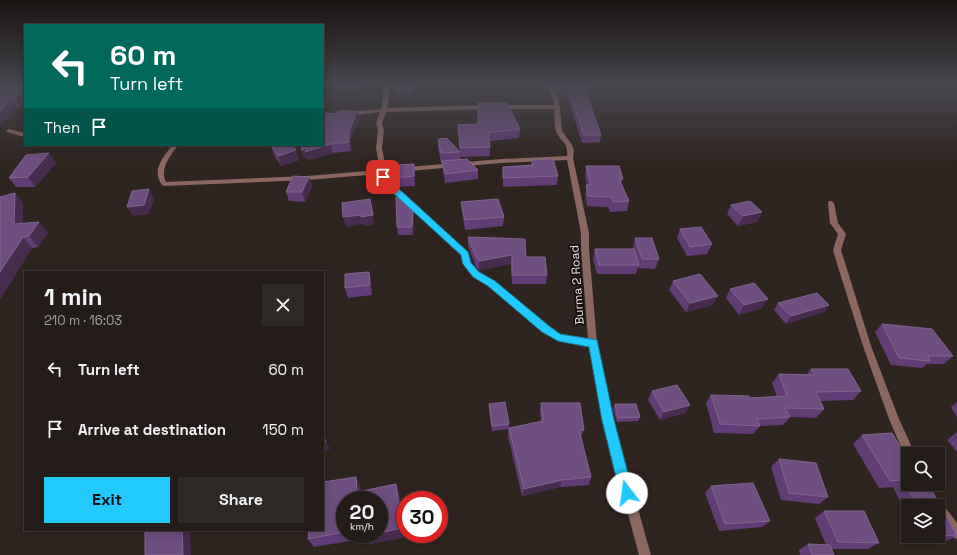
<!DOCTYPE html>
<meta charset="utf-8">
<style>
body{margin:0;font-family:"Space Grotesk",sans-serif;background:#2f2925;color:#f1f3f6;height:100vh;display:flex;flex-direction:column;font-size:15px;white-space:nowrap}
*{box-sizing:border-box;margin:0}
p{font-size:13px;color:#a3a1a2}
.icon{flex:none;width:22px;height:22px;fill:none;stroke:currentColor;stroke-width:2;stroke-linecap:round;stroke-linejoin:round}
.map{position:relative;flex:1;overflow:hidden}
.side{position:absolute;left:24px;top:271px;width:300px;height:260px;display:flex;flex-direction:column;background:#231c18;border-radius:0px;box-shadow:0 2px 10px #0003,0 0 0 1px #403a37}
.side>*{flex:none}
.banner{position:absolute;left:24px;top:24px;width:300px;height:122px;border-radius:0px;box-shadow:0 2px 10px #0003,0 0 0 1px #403a37;background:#00695c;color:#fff;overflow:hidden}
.controls{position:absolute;left:901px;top:447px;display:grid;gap:8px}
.controls a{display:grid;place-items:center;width:44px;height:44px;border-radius:0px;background:#231c18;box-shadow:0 2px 10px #0003,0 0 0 1px #403a37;font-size:20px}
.speed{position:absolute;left:336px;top:491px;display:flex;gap:8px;font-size:20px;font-weight:700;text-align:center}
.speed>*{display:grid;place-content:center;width:52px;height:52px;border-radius:50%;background:#231c18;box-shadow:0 2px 10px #0003,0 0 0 1px #403a37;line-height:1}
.speed small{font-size:10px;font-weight:400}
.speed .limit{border:6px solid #d22;background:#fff;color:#111}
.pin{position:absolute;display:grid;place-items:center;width:34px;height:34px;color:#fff;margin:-17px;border-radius:8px;box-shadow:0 2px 6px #0006}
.me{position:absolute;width:44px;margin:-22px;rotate:345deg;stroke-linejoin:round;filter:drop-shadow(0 0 3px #0008)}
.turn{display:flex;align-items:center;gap:14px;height:84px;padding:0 20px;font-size:18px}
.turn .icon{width:52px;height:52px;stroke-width:2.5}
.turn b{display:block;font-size:28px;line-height:34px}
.then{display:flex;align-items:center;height:38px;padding:0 20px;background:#0003;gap:8px;font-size:15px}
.round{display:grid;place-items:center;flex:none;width:42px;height:42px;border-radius:0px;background:#2f2925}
.summary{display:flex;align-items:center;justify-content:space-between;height:68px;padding:0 20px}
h1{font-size:24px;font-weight:700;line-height:30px}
.primary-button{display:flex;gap:8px;margin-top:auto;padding:8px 20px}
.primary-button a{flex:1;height:46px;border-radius:0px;background:#22c9fe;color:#111;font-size:16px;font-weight:700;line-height:46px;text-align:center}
.primary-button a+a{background:#2f2925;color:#f1f3f6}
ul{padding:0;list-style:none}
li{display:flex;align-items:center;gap:12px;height:60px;padding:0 20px}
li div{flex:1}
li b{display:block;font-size:15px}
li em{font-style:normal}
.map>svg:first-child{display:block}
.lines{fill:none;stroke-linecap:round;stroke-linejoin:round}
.minor{fill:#8c6761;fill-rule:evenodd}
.wall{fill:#613c77;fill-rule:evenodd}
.shaded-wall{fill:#472c4f}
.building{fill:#6f4e82;stroke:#826490}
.route{fill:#22c9fe;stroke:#1683a5}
.labels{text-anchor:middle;stroke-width:3.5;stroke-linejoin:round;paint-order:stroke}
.street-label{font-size:12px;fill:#e7dfdd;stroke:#140f0d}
</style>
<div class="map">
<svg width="957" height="555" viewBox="0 0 957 555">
<rect width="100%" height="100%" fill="#2f2520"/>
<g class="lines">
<!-- minor -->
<path class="minor" d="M383,85H389V100L387,108L487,105L490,107L487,109L386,112L382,123L384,130L382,148L386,169L501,159L567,156C569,142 560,142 556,131C554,125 555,115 554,109H499L496,107L499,105H554L553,100L546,85H552L559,100L562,131L571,143L574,150L573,158L589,233V249L597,343L613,420L651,555H639L603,420L589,346L558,341L543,331L488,286L473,276L463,264L461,255L393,191L381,178L380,174L307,180L164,186L162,185C151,170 163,158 172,145H178C171,155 159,169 166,182L307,176L380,170L376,148L378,130L376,123L380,112L348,116L345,114L348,112L381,109L383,100ZM567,160L581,233V249L588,339L560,334L549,327L494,282L479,272L471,263L468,252L397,189L386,177L387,173L501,163Z
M9,129L25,133V137L7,132L6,131Z
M829,201H831L834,203L838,223L846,234L841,250L871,346L899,419L915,454H908V458H906L889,419L863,346L838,267L833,250L838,234L830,223L828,203Z
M938,501L942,503L957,523V539L953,537L938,516V506H933L934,503Z"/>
</g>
<!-- wall -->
<path class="wall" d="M25,85L21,107H17L0,87Z
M335,85H357V88L336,90Z
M396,85H425H416L413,95H397Z
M554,85H589L590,87L589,95H586L601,135L600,142L582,143L567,95H558Z
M357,111L359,120L350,140L351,151L333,153L308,160L307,157L303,158L336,114Z
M458,125L520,129L519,138L490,141V156L461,157L460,155L461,159L478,170V179L445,183L443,170L442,163H441L438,148V139L460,151Z
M271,145L299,160L281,166L274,155Z
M532,160L558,176L557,185L503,187V167L531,165Z
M56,163L35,187H16L9,178Z
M586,166L623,179L621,184L629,201L627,211L610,212L608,207L587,206L585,194L587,185L585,176Z
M415,174V186L397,187L396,178Z
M309,177L312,186L305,202L289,201L286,192Z
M399,197L410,211L413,210L414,218L413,235H398L397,227Z
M461,202L504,217L503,226L465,230L462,212Z
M23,203V223L48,233L38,247L32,248L0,299Z
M731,205L762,212L757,222L738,226L727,214Z
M680,229L712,244L707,254L687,256L677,238Z
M468,237L526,257L547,275L546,284H512L511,264L479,270L476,267L468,246Z
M635,238L659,259L655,269L639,268L638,267L636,274H597L593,259L595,249H633V248Z
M369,272L371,281L372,295L348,298L345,288Z
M673,281L713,305L686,312L669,290Z
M730,289L762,308L739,315L726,298Z
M778,303L829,305L824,312L786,324L774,310Z
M882,324L953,356L944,364H927L922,368L891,365L875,332Z
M811,369L861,391L853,400L820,401L824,409L816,418L790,417L783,425L760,426L753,434L714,433L706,403L711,395L750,398L777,397L772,383L779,374L806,375Z
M652,391L690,405L685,413L660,420L648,400Z
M957,402V417L951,407Z
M541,403L584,430L581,437L591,477L589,485L560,487L522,496L508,436L509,428L541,422L540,411Z
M489,404L509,424V429L492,431L489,409Z
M615,404L640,417L638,421L617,422L613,409Z
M957,432V452L947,440Z
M892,433L908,459V484H924L929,491H932L957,536L944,542L920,541L917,536H938V506H908V518L893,487L879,488L853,444L862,435Z
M779,459L828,497L819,504L781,500L771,467Z
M356,477L360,487L361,491L399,493L405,537L370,544L367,538L314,547L308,539ZM345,500L379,534H345Z
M711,486L770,521L762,527L719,531L705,493Z
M824,511L879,543L868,549H832L834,555H800L799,550L808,544L826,545L815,518Z"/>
<!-- shaded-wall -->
<path class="shaded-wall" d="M414,85H416L413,95V89Z
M25,87V102L21,107L15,99Z
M11,99L17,107L0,127V112Z
M357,111L359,120L350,140L351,151L349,142V132Z
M331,144L333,153L308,160L307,157L303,158L301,150L307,148Z
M296,150L299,160L281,166L278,156Z
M49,153L56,163L35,187L28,177Z
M414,164L415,174V186L414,176Z
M309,177L312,186L305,202L302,192Z
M149,189L154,199L149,214L133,216L127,207Z
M15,193L23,203V234L14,224Z
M370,199L374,225L363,226V224L346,227L343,217Z
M413,210L414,218L413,235L412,227Z
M762,212L757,222L738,226L743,216Z
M39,222L48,233L38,247L29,236Z
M23,237L32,248L0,299V272Z
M512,255L511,264L479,270V261Z
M369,272L371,281L372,295L370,285Z
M718,296L713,305L686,312L690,303Z
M323,297L324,309H323Z
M768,299L762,308L739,315L744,305Z
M829,305L824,312L786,324L791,316Z
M690,405L685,413L660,420L664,412Z
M326,441L330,449L323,453V443Z
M356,477L360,487L361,500L357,492Z
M562,480L560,487L522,496L524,489Z
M396,484L399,493L405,537L370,544L366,536L376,534H379Z
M182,530H190L191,555H183Z"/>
<!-- building -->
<path class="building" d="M25,85V87L15,99H11L0,112V87Z
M396,85H414L413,89H396Z
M558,85H589L590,87H584L601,135H584L568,87H559Z
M478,103H507L520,129L488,133L490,147L460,148L458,125L478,124Z
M338,111H357L349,132V142L331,144L305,152L307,148L301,150L303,145H323V113L336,114Z
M447,138L460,152L441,153L438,139Z
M271,145H292L296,150L278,156Z
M49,153L28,177L9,178L26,155Z
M467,159L478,170L445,174L442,161Z
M553,159L558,176L503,178V167L533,165L532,160Z
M414,164V176L396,178V165Z
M586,166H619L623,179H619L629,201L613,202L611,197L588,196L586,185H591Z
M293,176L309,177L302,192H286Z
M149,189L144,205L127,207L132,191Z
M399,192L409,201L410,211L413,210L412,227H397L396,197H399Z
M15,193L14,224L39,222L29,236L23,237L0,272V197Z
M370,199L373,215L361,217V215L343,217L342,203Z
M498,199L504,217L465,220L461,202Z
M750,201L762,212L743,216L731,205Z
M701,227L712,244L690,247L680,229Z
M468,237L525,239L526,257H545L547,275H512V255L479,261L476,257Z
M635,238H652L659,259H642Z
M595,249H634L639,265H599Z
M369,272L370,285L345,288V274Z
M700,274L718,296L690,303L673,281Z
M754,283L768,299L744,305L730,289Z
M817,293L829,305L791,316L778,303Z
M882,324L932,329L953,356H928L930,361L899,358Z
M811,369H848L861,391L816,392L824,409L785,408L790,417L757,419L760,426L720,424L711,395L749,396L750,398L787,396L779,374L815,375Z
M677,385L690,405L664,412L652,391Z
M505,402L509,424L492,426L489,404Z
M541,403H580L584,430H579L591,477L562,480L524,489L509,428L543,421Z
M615,404H636L640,417L618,418Z
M892,433L908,459V484H924L929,491H932L957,536L938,535V506H917L903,480L890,481L862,435Z
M323,436L326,441L323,443Z
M779,459L816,463L828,497L789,493Z
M356,477L357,492L396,484L402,528L379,533V500H345V532L308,539L309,530H323V482Z
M753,483L770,521L725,524L711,486Z
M824,511H864L879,543L838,542Z
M145,530H182L183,555H145Z
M366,534H376L366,536Z
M808,544L830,545L834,555H812Z"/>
<!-- sky -->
<linearGradient id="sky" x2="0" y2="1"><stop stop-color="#1a1412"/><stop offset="0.52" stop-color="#47464e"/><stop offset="1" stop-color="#47464e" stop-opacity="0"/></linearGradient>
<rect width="957" height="163" fill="url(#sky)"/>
<!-- route -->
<path class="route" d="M383,175L386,176L398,188L468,252L471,263L479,272L495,281L549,326L560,334L597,340L614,420L633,493L631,497L627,499L622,497L620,493L602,420L589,347L558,341L542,332L488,286L473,277L463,264L461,255L392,192L379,177Z"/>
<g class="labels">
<!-- street labels -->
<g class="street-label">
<text transform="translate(577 285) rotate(-94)" y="4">Burma 2 Road</text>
</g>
</g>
</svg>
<div class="controls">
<a><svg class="icon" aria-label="search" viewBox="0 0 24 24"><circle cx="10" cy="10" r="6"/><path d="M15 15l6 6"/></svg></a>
<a><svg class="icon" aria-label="layers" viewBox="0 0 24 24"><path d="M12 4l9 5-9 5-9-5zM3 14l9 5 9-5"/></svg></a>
</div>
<div class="speed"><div>20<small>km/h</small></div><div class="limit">30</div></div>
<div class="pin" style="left:383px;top:177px;background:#d93025"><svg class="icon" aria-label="arrive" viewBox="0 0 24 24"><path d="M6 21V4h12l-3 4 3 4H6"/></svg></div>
<svg class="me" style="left:627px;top:493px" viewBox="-20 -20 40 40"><circle r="19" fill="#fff"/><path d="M0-13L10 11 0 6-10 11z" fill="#22c9fe"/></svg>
<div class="banner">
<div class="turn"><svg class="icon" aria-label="left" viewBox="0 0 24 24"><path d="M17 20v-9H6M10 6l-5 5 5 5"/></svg><div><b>60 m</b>Turn left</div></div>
<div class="then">Then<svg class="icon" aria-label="arrive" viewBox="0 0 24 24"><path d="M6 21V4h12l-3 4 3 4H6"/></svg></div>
</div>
<section class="side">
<div class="summary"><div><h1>1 min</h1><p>210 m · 16:03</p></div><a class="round"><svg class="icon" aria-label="close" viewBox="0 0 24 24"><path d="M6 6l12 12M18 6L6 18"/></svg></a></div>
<ul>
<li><svg class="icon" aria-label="left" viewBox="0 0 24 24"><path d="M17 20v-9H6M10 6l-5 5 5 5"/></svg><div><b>Turn left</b></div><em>60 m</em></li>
<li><svg class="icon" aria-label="arrive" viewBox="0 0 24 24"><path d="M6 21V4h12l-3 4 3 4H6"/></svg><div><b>Arrive at destination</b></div><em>150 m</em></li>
</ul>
<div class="primary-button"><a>Exit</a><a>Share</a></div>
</section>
</div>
